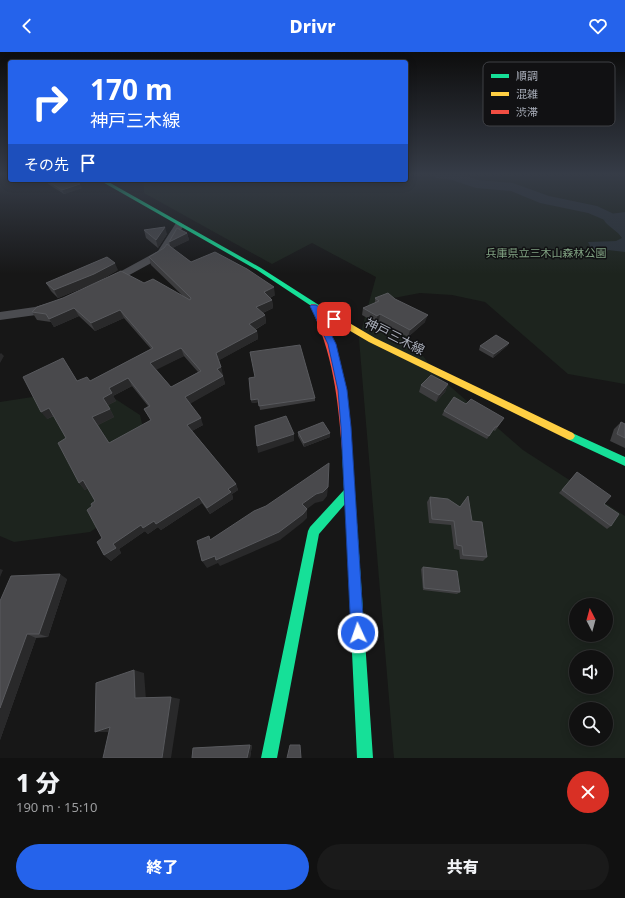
<!DOCTYPE html>
<html lang="ja">
<meta charset="utf-8">
<style>
body{margin:0;font-family:"Noto Sans","Noto Sans JP",sans-serif;background:#1a1a1a;color:#f1f3f6;height:100vh;display:flex;flex-direction:column;font-size:15px;white-space:nowrap}
*{box-sizing:border-box;margin:0}
p{font-size:13px;color:#9c9d9f}
.icon{flex:none;width:22px;height:22px;fill:none;stroke:currentColor;stroke-width:2;stroke-linecap:round;stroke-linejoin:round}
.map{position:relative;height:706px;overflow:hidden}
.panel{display:flex;flex-direction:column;background:#111;flex:1}
.panel>*{flex:none}
.hud{position:absolute;left:8px;top:8px;width:400px;height:122px;border-radius:4px;box-shadow:0 2px 10px #0003,0 0 0 1px #303131;background:#2563eb;color:#fff;overflow:hidden}
.needle{width:26px;rotate:354deg}
.buttons{position:absolute;left:569px;top:546px;display:grid;gap:8px}
.buttons a{display:grid;place-items:center;width:44px;height:44px;border-radius:50%;background:#111;box-shadow:0 2px 10px #0003,0 0 0 1px #303131;font-size:20px}
.pin{position:absolute;display:grid;place-items:center;width:34px;height:34px;color:#fff;margin:-17px;border-radius:8px;box-shadow:0 2px 6px #0006}
.me{position:absolute;width:44px;margin:-22px;rotate:357deg;stroke-linejoin:round;filter:drop-shadow(0 0 3px #0008)}
.turn{display:flex;align-items:center;gap:14px;height:84px;padding:0 16px;font-size:18px}
.turn .icon{width:52px;height:52px;stroke-width:2.5}
.turn b{display:block;font-size:28px;line-height:34px}
.then{display:flex;align-items:center;height:38px;padding:0 16px;background:#0003;gap:8px;font-size:15px}
.round{display:grid;place-items:center;flex:none;width:42px;height:42px;border-radius:21px;background:#1a1a1a}
.head{display:flex;align-items:center;justify-content:space-between;height:68px;padding:0 16px}
h1{font-size:24px;font-weight:800;line-height:30px}
.cta{display:flex;gap:8px;margin-top:auto;padding:8px 16px}
.cta a{flex:1;height:46px;border-radius:24px;background:#2563eb;color:#fff;font-size:16px;font-weight:800;line-height:46px;text-align:center}
.cta a+a{background:#1a1a1a;color:#f1f3f6}
header{display:flex;justify-content:space-between;align-items:center;height:52px;padding:0 16px;background:#2563eb;color:#fff;font-size:18px;font-weight:800}
.map>svg:first-child{display:block}
.green{fill:#1d241e;fill-rule:evenodd}
.water{fill:#2a3239}
.lines{fill:none;stroke-linecap:round;stroke-linejoin:round}
.river{fill:#2a3239;fill-rule:evenodd}
.street{fill:#4b4c50;fill-rule:evenodd}
.fast{fill:#16e098;fill-rule:evenodd}
.slow{fill:#ffcf43;fill-rule:evenodd}
.jam{fill:#f24e42;fill-rule:evenodd}
.wall{fill:#3d3d3f;fill-rule:evenodd}
.shaded-wall{fill:#29292a}
.building{fill:#49494c;stroke:#58595d;fill-rule:evenodd}
.route{fill:#2563eb;stroke:#184099}
.labels{text-anchor:middle;stroke-width:3;stroke-linejoin:round;paint-order:stroke}
.far-park-label{font-size:11px;fill:#80a282;stroke:#111113}
.street-label{font-size:13px;fill:#a8adb8;stroke:#111113}
.key{fill:#111113;stroke:#3e4045;stroke-width:1}
.key-label{font-size:11px;fill:#a8adb8}
</style>
<header><svg class="icon" aria-label="back" viewBox="0 0 24 24"><path d="M15 5l-7 7 7 7"/></svg>Drivr<svg class="icon" aria-label="heart" viewBox="0 0 24 24"><path d="M12 20l-8-8c-3-5 5-10 8-4 3-6 11-1 8 4z"/></svg></header>
<div class="map">
<svg width="625" height="706" viewBox="0 0 625 706">
<rect width="100%" height="100%" fill="#171717"/>
<!-- green -->
<path class="green" d="M406,123H625V332L568,322L485,250L452,243L420,241L383,248L436,322L523,398L625,464V706H394L359,287L376,225L312,191L272,212L144,141V128H406ZM576,553H606V583H576ZM576,605H606V635H576ZM576,657H606V687H576Z
M97,335L140,363L149,401L141,446L90,480L14,490L0,484V350Z"/>
<!-- water -->
<path class="water" d="M625,160V200L608,198L606,202L593,200L588,190L616,189L622,186C617,177 604,174 602,163Z"/>
<g class="lines">
<!-- river -->
<path class="river" d="M434,123H464L478,128L513,131L549,144L597,154L612,161L615,164L612,167L607,169L588,161L540,151L511,139L476,136L452,128L436,126Z"/>
<!-- street -->
<path class="street" d="M179,170L184,173L166,203L111,233H103L101,231L103,229L158,199L176,171Z
M52,250L56,251L58,254L56,257L36,263L0,268V260L35,255Z"/>
<!-- fast -->
<path class="fast" d="M99,128H105L261,216L347,271L346,273H340L257,218Z
M570,380L625,405V414L567,387L565,384L567,381Z
M347,394L350,395L352,398L373,706H357L345,452L319,482L277,706H261L308,479L310,475L344,438L342,398L344,395Z"/>
<!-- slow -->
<path class="slow" d="M340,269H346L375,286L573,381L575,384L573,387L570,388L567,387L369,290L340,273Z"/>
<!-- jam -->
<path class="jam" d="M311,252H314C319,253 320,259 322,264C343,305 348,352 352,398L350,401L347,402L344,401L342,398C338,346 333,301 310,254Z"/>
</g>
<!-- wall -->
<path class="wall" d="M46,128L82,136L64,142L48,132Z
M144,178L167,182L158,196L146,186Z
M187,181L189,188L172,196L191,210L275,243L270,246L272,248L273,256L263,261L265,263L266,271L255,278L257,279L258,287L219,308L225,332L190,351L203,373L192,379L236,432L238,438L232,442L233,447L210,462L202,451L161,478L158,475L148,482L145,479L119,497L121,501L111,509L104,503L102,486L92,454L95,449L88,436L85,438L79,431L66,386L54,364L47,367L68,314L77,329H90L151,297L124,266L95,279L79,264L54,275L51,270L37,268L32,260L144,231L184,245L151,213L149,205L171,195ZM184,304L198,320L171,335L156,317ZM132,334L148,354L144,357L151,369L109,391L98,373L114,365L108,353L116,349L113,344Z
M118,218L97,230L58,246L51,239L46,231Z
M375,246L425,270L408,285L379,269L376,271L362,263L363,256L375,251Z
M509,291L507,294L493,306L479,298L480,294Z
M448,332L445,340L436,350L419,340L421,333Z
M315,346V349L260,358L259,350L252,351L251,348Z
M466,352L504,366L495,379L493,378L487,387L442,363L444,359Z
M621,370L625,372V396L610,389L614,377Z
M298,380L330,385L304,395L298,384Z
M577,420L604,452L611,474L607,477L559,441Z
M430,445L472,469L487,505L483,509L460,507L459,498L454,497L451,473L429,471L427,450Z
M423,515L460,540L457,542L423,538L421,517Z
M67,527L48,585L36,586L0,688V549Z
M252,693L250,706H192L193,696Z"/>
<!-- shaded-wall -->
<path class="shaded-wall" d="M80,132L82,136L64,142L62,138Z
M165,175L167,182L158,196L156,188Z
M187,181L189,188L171,197L169,190Z
M115,211L118,218L97,230L58,246L54,238Z
M274,235L275,243L265,248L264,240Z
M272,248L273,256L258,263L256,255Z
M74,256L79,264L54,275L49,267Z
M120,258L124,266L95,279L91,271Z
M380,262L379,269L376,271L377,264Z
M265,263L266,271L250,280L249,272Z
M428,263L425,270L408,285L410,278Z
M257,279L258,287L218,309L216,301Z
M509,291L507,294L493,306L494,302Z
M181,296L184,304L154,319L150,311Z
M1,301L4,304L0,311V302Z
M221,315L223,323L219,325L217,317Z
M223,324L225,332L188,353L185,345Z
M128,326L132,334L113,344L109,336Z
M448,332L445,340L436,350L439,343Z
M112,341L116,349L108,353L114,365L98,373L114,398L92,365L103,346Z
M258,347L259,350L252,351L251,348Z
M49,356L55,363L47,367L41,360Z
M201,366L203,373L190,380L187,373Z
M330,381V385L304,395V391Z
M294,382V389L258,401L257,394Z
M83,428L90,435L85,438L79,431Z
M236,432L238,438L232,442L233,447L210,462L207,456L228,437Z
M328,435L327,444L323,449L315,451L303,460L302,452L316,442Z
M199,445L202,451L161,478L158,475L148,482L145,479L119,497L121,501L111,509L104,503L113,492L141,473Z
M307,457V466L303,470L280,488L220,514L218,511L207,516L202,509Z
M0,517L3,518L0,525Z
M60,522L67,527L48,585L39,582Z
M27,582L36,586L0,688V656Z
M134,618L144,621L146,648L135,646Z
M171,645L180,647L171,706H162Z
M110,675H122L108,680H95Z
M250,693H252L250,706H247Z"/>
<!-- building -->
<path class="building" d="M46,128H73L80,132L62,138Z
M165,175L156,188L144,178Z
M177,176L187,181L169,190Z
M167,192L191,210L215,200L247,217L274,235L264,240L272,248L256,255L265,263L249,272L257,279L216,301L221,315L217,317L223,324L185,345L201,366L187,373L236,432L228,437L231,440L207,456L199,445L156,472L154,469L143,476L141,473L113,492L116,496L104,503L97,490L102,486L87,458L92,454L91,452L95,449L83,428L79,431L58,391L66,386L49,356L41,360L23,325L63,306L77,329L87,325L90,329L153,296L120,258L91,271L74,256L49,267L46,262L32,260L37,255L63,246L121,219L144,231L153,227L190,248L191,246L149,205L164,196ZM181,296L201,319L171,335L150,311ZM128,326L150,354L144,357L151,368L109,391L92,365L110,357L103,346L112,341L109,336Z
M107,205L115,211L94,222L54,238L46,231Z
M388,241L395,247L428,263L410,278L380,262L377,264L363,256L379,249L375,246Z
M496,283L509,291L494,302L480,294Z
M300,293L315,346L259,354L258,347L251,348L249,326L255,325L250,300Z
M431,323L448,332L439,343L421,333Z
M454,345L466,352L471,347L504,366L497,375H495L489,384L444,359Z
M286,364L294,382L257,394L255,374Z
M323,370L330,381L304,391L298,380Z
M621,370L625,372V386L617,382Z
M329,411L328,435L323,440L316,442L302,452L307,457L303,462L279,480L216,508L215,504L202,509L197,489L209,484L210,488L254,459L266,454Z
M577,420L611,444L604,452L619,462L611,474L562,438Z
M468,444L472,469L482,470L487,505L463,503L462,494L457,493L454,469L432,467L430,445L448,447L460,455Z
M423,515L457,519L460,540L424,536Z
M60,522L39,582H27L0,656V549L11,524Z
M134,618L135,646L171,645L162,706H103L110,675L95,680L96,631Z
M250,693L247,706H192L193,696Z
M290,693H300L301,706H287Z"/>
<!-- sky -->
<linearGradient id="sky" x2="0" y2="1"><stop stop-color="#0d0d0d"/><stop offset="0.55" stop-color="#363c47"/><stop offset="1" stop-color="#363c47" stop-opacity="0"/></linearGradient>
<rect width="625" height="222" fill="url(#sky)"/>
<!-- route -->
<path class="route" d="M311,253H316L338,267L332,269L321,262L336,292L347,338L351,375L364,581L362,585L358,587L353,585L351,581L341,375L338,338L328,292L310,254Z"/>
<g class="labels">
<!-- far-park labels -->
<g class="far-park-label">
<text x="546" y="205">兵庫県立三木山森林公園</text>
</g>
<!-- street labels -->
<g class="street-label">
<text transform="translate(395 284) rotate(27)" y="5">神戸三木線</text>
</g>
</g>
<!-- legend -->
<rect x="483" y="10" width="132" height="64" rx="6" class="key"/>
<rect x="491" y="22" width="18" height="4" fill="#16e098"/>
<rect x="491" y="40" width="18" height="4" fill="#ffcf43"/>
<rect x="491" y="58" width="18" height="4" fill="#f24e42"/>
<g class="key-label">
<text x="516" y="28">順調</text>
<text x="516" y="46">混雑</text>
<text x="516" y="64">渋滞</text>
</g>
</svg>
<div class="buttons">
<a><svg class="needle" viewBox="-14 -14 28 28"><path d="M0-13l5 13h-10z" fill="#e53935"/><path d="M0 13l5-13h-10z" fill="#9c9d9f"/></svg></a>
<a><svg class="icon" aria-label="sound" viewBox="0 0 24 24"><path d="M4 9h4l5-4v14l-5-4H4zM17 9q2 3 0 6"/></svg></a>
<a><svg class="icon" aria-label="search" viewBox="0 0 24 24"><circle cx="10" cy="10" r="6"/><path d="M15 15l6 6"/></svg></a>
</div>
<div class="pin" style="left:334px;top:267px;background:#d93025"><svg class="icon" aria-label="arrive" viewBox="0 0 24 24"><path d="M6 21V4h12l-3 4 3 4H6"/></svg></div>
<svg class="me" style="left:358px;top:581px" viewBox="-20 -20 40 40"><circle r="17" fill="#2563eb" stroke="#fff" stroke-width="3"/><path d="M0-11L8 9 0 5-8 9z" fill="#fff"/></svg>
<div class="hud">
<div class="turn"><svg class="icon" aria-label="right" viewBox="0 0 24 24"><path d="M7 20v-9h11M14 6l5 5-5 5"/></svg><div><b>170 m</b>神戸三木線</div></div>
<div class="then">その先<svg class="icon" aria-label="arrive" viewBox="0 0 24 24"><path d="M6 21V4h12l-3 4 3 4H6"/></svg></div>
</div>
</div>
<section class="panel">
<div class="head"><div><h1>1 分</h1><p>190 m · 15:10</p></div><a class="round" style="background:#d93025;color:#fff"><svg class="icon" aria-label="close" viewBox="0 0 24 24"><path d="M6 6l12 12M18 6L6 18"/></svg></a></div>
<div class="cta"><a>終了</a><a>共有</a></div>
</section>
